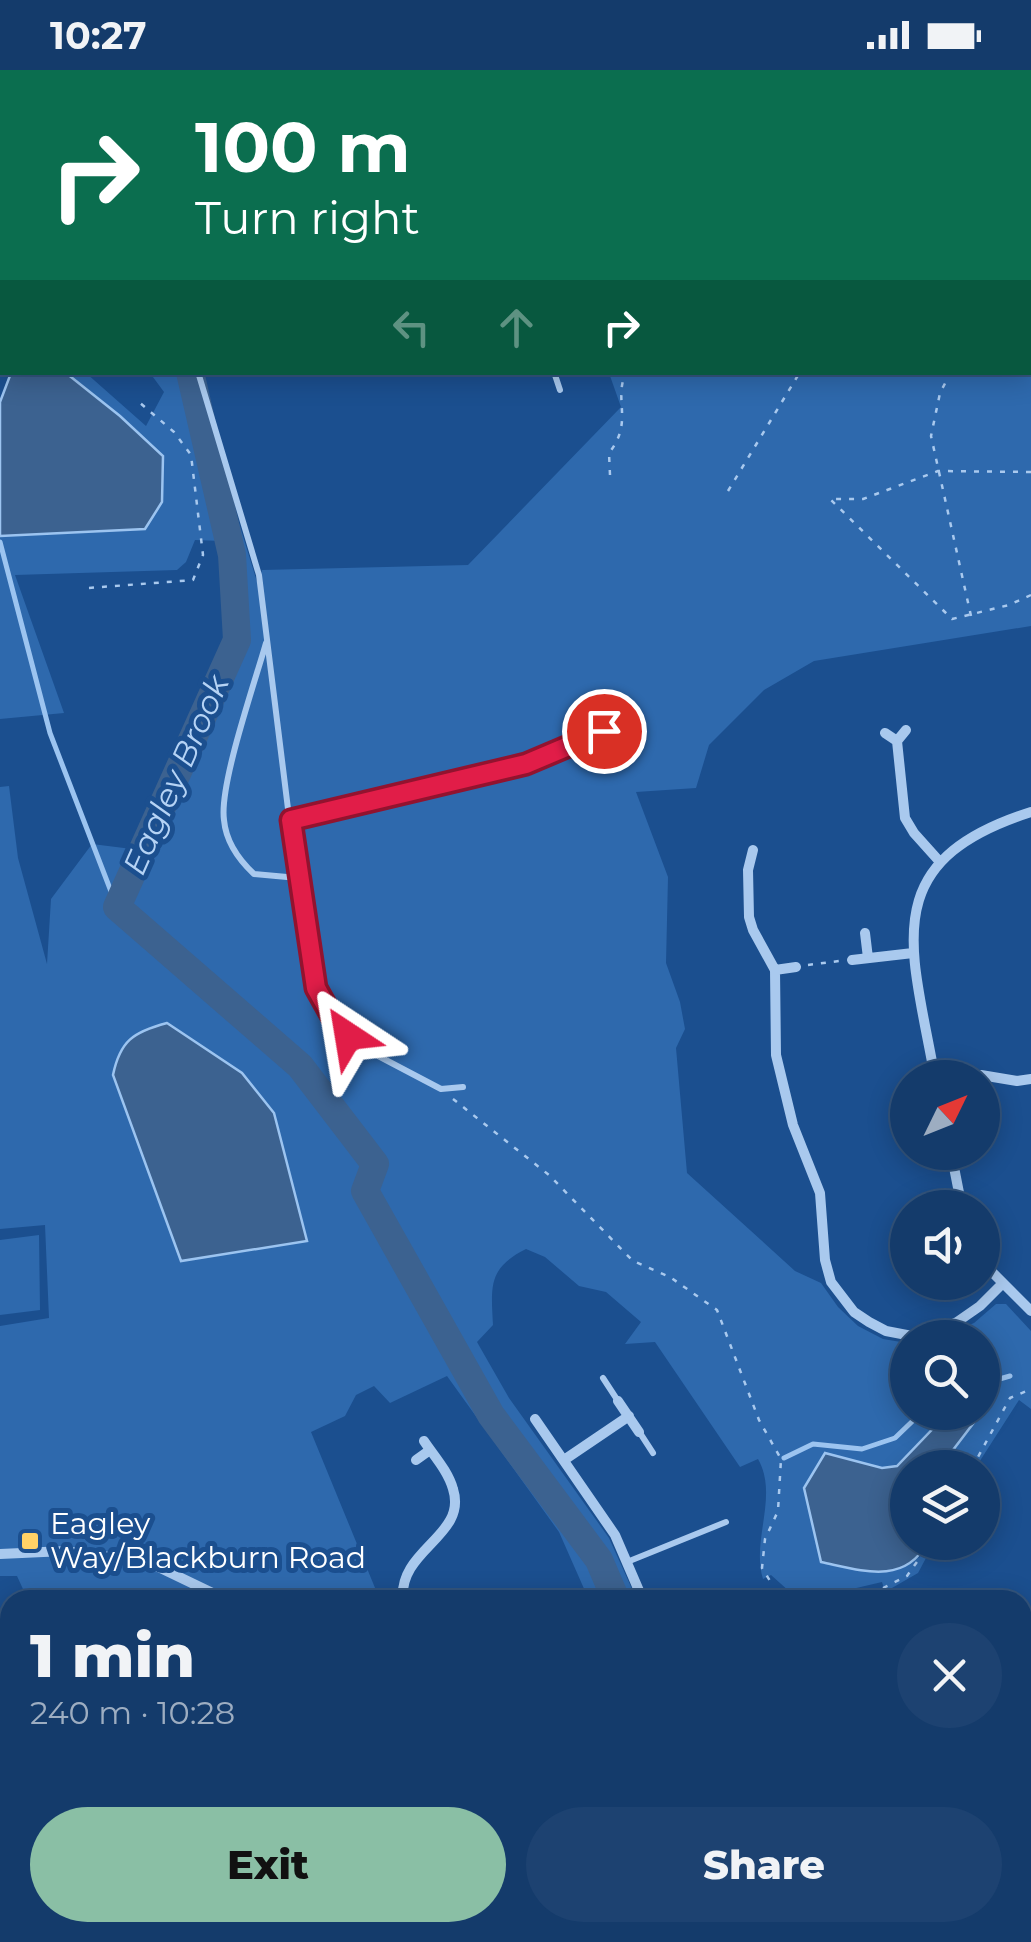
<!DOCTYPE html>
<meta charset="utf-8">
<style>
body{margin:0;font-family:Montserrat,sans-serif;background:#1d4271;color:#f1f3f6;height:100vh;display:flex;flex-direction:column;font-size:38px;white-space:nowrap}
*{box-sizing:border-box;margin:0}
p{font-size:32px;color:#9dadc1}
.icon{flex:none;width:55px;height:55px;fill:none;stroke:currentColor;stroke-width:2;stroke-linecap:round;stroke-linejoin:round}
.map{position:relative;flex:1;overflow:hidden}
.panel{position:absolute;left:0px;top:1520px;width:1032px;height:352px;display:flex;flex-direction:column;background:#143b6b;border-radius:30px 30px 0 0;box-shadow:0 5px 25px #0003,0 0 0 2px #33557e}
.panel>*{flex:none}
.hud{position:absolute;left:0px;top:0px;width:1032px;height:305px;box-shadow:0 5px 25px #0003,0 0 0 2px #33557e;background:#0b6e4f;color:#fff;overflow:hidden}
.needle{width:65px;rotate:47deg}
.buttons{position:absolute;left:890px;top:990px;display:grid;gap:20px}
.buttons a{display:grid;place-items:center;width:110px;height:110px;border-radius:50%;background:#143b6b;box-shadow:0 5px 25px #0003,0 0 0 2px #33557e;font-size:50px}
.pin{position:absolute;display:grid;place-items:center;width:85px;height:85px;color:#fff;margin:-42px;border:5px solid #fff;border-radius:50%;box-shadow:0 2px 10px #0007}
.me{position:absolute;width:110px;margin:-55px;rotate:327deg;stroke-linejoin:round;filter:drop-shadow(0 0 8px #0008)}
.turn{display:flex;align-items:center;gap:35px;height:210px;padding:0 30px;font-size:45px}
.turn .icon{width:130px;height:130px;stroke-width:2.5}
.turn b{display:block;font-size:70px;line-height:85px}
.lanes{display:flex;align-items:center;height:95px;padding:0 30px;background:#0003;justify-content:center;gap:50px;direction:ltr}
.lanes .off{opacity:.35}
.round{display:grid;place-items:center;flex:none;width:105px;height:105px;border-radius:52px;background:#1d4271}
.headline{display:flex;align-items:center;justify-content:space-between;height:170px;padding:0 30px}
h1{font-size:60px;font-weight:800;line-height:75px}
.cta{display:flex;gap:20px;margin-top:auto;padding:20px 30px}
.cta a{flex:1;height:115px;border-radius:60px;background:#8abfa5;color:#111;font-size:40px;font-weight:800;line-height:115px;text-align:center}
.cta a+a{background:#1d4271;color:#f1f3f6}
.status{display:flex;justify-content:space-between;align-items:center;height:70px;padding:0 50px;background:#143b6b;direction:ltr}
.status svg{height:28px;fill:currentColor}
.map>svg:first-child{display:block}
.green{fill:#2e69ad}
.water{fill:#3c6290;stroke:#9cc4f0;stroke-width:2.5}
.lines{fill:none;stroke-linecap:round;stroke-linejoin:round}
.stream{stroke:#9cc4f0;stroke-width:5}
.river{stroke:#3c6290;stroke-width:28}
.path{stroke:#a9c9ee;stroke-width:2.5;stroke-dasharray:5 8;stroke-linecap:butt}
.lane{stroke:#a9c9ee;stroke-width:6}
.street{stroke:#a9c9ee;stroke-width:10}
.highway{stroke:#fff;stroke-width:22}
.route-casing{stroke:#92132f;stroke-width:25}
.route{stroke:#e11d48;stroke-width:18}
.poi-dot{fill:#ffd166;stroke:#1b4f8f;stroke-width:4}
.labels{text-anchor:middle;stroke-width:10;stroke-linejoin:round;paint-order:stroke}
.poi-label{font-size:30px;fill:#fff;stroke:#1b4f8f;text-anchor:start}
.water-label{font-size:32px;font-style:italic;fill:#b5d3f5;stroke:#1b4f8f}
</style>
<div class="status"><b>10:27</b><svg viewBox="0 0 49 12"><path d="M0 12V9h3v3zM5 12V6h3v6zM10 12V3h3v9zM15 12V0h3v12zM26 1h20v11H26zM47 4h2v5h-2z"/></svg></div>
<div class="map">
<svg width="1031" height="1872" viewBox="0 0 1031 1872">
<rect width="100%" height="100%" fill="#1b4f8f"/>
<!-- green -->
<path class="green" d="M867,0H1031V556L814,591L764,620L709,675L696,718L636,722L668,807L666,893L680,932L685,959L676,978L687,1103L795,1201L821,1213L838,1237L858,1256L883,1269L907,1273L908,1342L948,1343L897,1396L882,1398L825,1383L919,1488L927,1473H934L918,1503L885,1522L882,1512L805,1530H799L771,1505L763,1509C751,1470 779,1426 758,1389L740,1397L655,1272L625,1274L641,1252L606,1222L579,1216L545,1187L526,1179C488,1198 491,1216 493,1255L477,1272L509,1328L609,1468L637,1530H589L559,1462L447,1306L390,1333L374,1316L356,1325L345,1346L311,1362L380,1530H28L17,1506H0V1256L49,1248L45,1155L0,1159V717L9,716L18,788L47,894L51,829L92,774L148,781L241,585C258,519 222,412 206,346L258,515L262,500L468,495L621,337L609,303L1030,302V2H866Z
M66,303H86L146,356L164,322L150,303H185L222,471L195,470L186,492L177,500L15,505L64,643L0,649V466L145,458L163,386L120,346Z
M39,1165L40,1240L0,1245V1170Z
M996,1234H1006L1031,1261V1339L1019,1330L976,1397L940,1398L983,1341L982,1268L943,1267L974,1253Z
M1031,1713V1854L1023,1855V1715Z
M672,1862L681,1872H418L410,1863Z"/>
<!-- water -->
<path class="water" d="M11,303H66L120,346L163,386L162,432L145,459L0,466V332Z
M167,953L242,1003L274,1043L307,1171L181,1191L113,1005C120,971 133,962 167,953Z
M982,1342L940,1397L908,1398V1472L927,1473C904,1516 860,1500 821,1492L804,1418L825,1383L882,1398L897,1396L948,1343Z"/>
<g class="lines">
<!-- stream -->
<path class="stream" d="M34,0L35,2
M0,472L50,663L117,837
M982,1314L1010,1306
M784,1388L813,1374L862,1379L895,1368L922,1342"/>
<!-- river -->
<path class="river" d="M263,0V2
M190,302L232,485L237,570L117,837L300,996L375,1094L365,1121L491,1345L599,1490L616,1530
M798,1862L807,1872"/>
<!-- path -->
<path class="path" d="M653,0L655,2
M1001,0L1005,2
M1030,20H1031
M1030,116L1031,115
M1030,179L1031,178
M1030,199L1031,198
M951,302L940,323L931,366L971,546
M1031,402L938,401L863,429H830L952,549L1009,535L1031,525
M610,405L609,383C634,351 613,331 626,302
M728,421L800,302
M89,518L193,510L203,485L191,385L174,362L139,332
M808,895L839,891
M453,1029L549,1105L633,1191L670,1207L717,1240L759,1350L781,1389L778,1441L765,1469L762,1498L772,1514
M972,1398L1010,1328L1031,1319
M883,1518L907,1506L931,1472
M384,1862L391,1872
M401,1862L415,1872
M783,1862L790,1872
M104,1872L127,1862
M620,1872L624,1868L644,1869"/>
<!-- lane -->
<path class="lane" d="M325,0L327,2
M198,302L259,505L291,763L316,918L335,952L363,978L441,1019L463,1017
M554,302L560,320
M266,573C255,612 219,715 224,750C226,772 238,789 254,804L298,808
M291,750L526,694L604,661
M603,1308L618,1331
M640,1363L653,1383
M627,1492L726,1452
M878,1529V1530
M0,1661L10,1668
M312,1862L320,1872
M563,1862L571,1872
M950,1868L967,1862
M215,1872L234,1862"/>
<!-- street -->
<path class="street" d="M61,0L63,2
M885,663L897,671L906,660
M897,671L905,748L914,763L940,792
M753,780L748,800L749,847L753,860L775,900L776,985L793,1055L820,1123L825,1190L831,1212L854,1242L869,1252L886,1261L912,1266L936,1261L957,1252L980,1236L1002,1214
M865,863L868,888
M852,890L913,883
M775,900L796,897
M935,1008C912,878 874,792 1031,742
M938,1008L981,1005L1017,1011L1031,1009
M951,1082L962,1138
M982,1192L1031,1241
M618,1331L639,1362
M535,1349L615,1465L643,1530
M416,1390L430,1380
M564,1390L629,1346
M0,1484L65,1481L148,1492L227,1530
M403,1530C398,1479 468,1466 453,1419C448,1401 434,1386 424,1371
M252,1862L260,1872
M655,1862L665,1872
M907,1862V1872
M948,1862L951,1872"/>
<!-- highway -->
<path class="highway" d="M286,2L290,0
M0,245L2,241"/>
</g>
<g class="lines">
<defs>
<path id="route" d="M348,966L335,952L316,918L291,750L526,694L604,661"/>
</defs>
<!-- route casing -->
<use href="#route" class="route-casing"/>
<!-- route -->
<use href="#route" class="route"/>
</g>
<!-- markers -->
<rect class="poi-dot" x="20" y="1461" width="20" height="20" rx="5"/>
<g class="labels">
<!-- poi labels -->
<g class="poi-label">
<text x="50" y="1464">Eagley<tspan x="50" dy="34">Way/Blackburn Road</tspan></text>
</g>
<!-- water labels -->
<g class="water-label">
<text transform="translate(176 705) rotate(-66)" y="11">Eagley Brook</text>
</g>
</g>
</svg>
<div class="buttons">
<a><svg class="needle" viewBox="-14 -14 28 28"><path d="M0-13l5 13h-10z" fill="#e53935"/><path d="M0 13l5-13h-10z" fill="#9dadc1"/></svg></a>
<a><svg class="icon" aria-label="sound" viewBox="0 0 24 24"><path d="M4 9h4l5-4v14l-5-4H4zM17 9q2 3 0 6"/></svg></a>
<a><svg class="icon" aria-label="search" viewBox="0 0 24 24"><circle cx="10" cy="10" r="6"/><path d="M15 15l6 6"/></svg></a>
<a><svg class="icon" aria-label="layers" viewBox="0 0 24 24"><path d="M12 4l9 5-9 5-9-5zM3 14l9 5 9-5"/></svg></a>
</div>
<div class="pin" style="left:604px;top:661px;background:#d93025"><svg class="icon" aria-label="arrive" viewBox="0 0 24 24"><path d="M6 21V4h12l-3 4 3 4H6"/></svg></div>
<svg class="me" style="left:348px;top:966px" viewBox="-20 -20 40 40"><path d="M0-17L14 15 0 8-14 15z" fill="#e11d48" stroke="#fff" stroke-width="4"/></svg>
<div class="hud">
<div class="turn"><svg class="icon" aria-label="right" viewBox="0 0 24 24"><path d="M7 20v-9h11M14 6l5 5-5 5"/></svg><div><b>100 m</b>Turn right</div></div>
<div class="lanes"><svg class="icon off" aria-label="left" viewBox="0 0 24 24"><path d="M17 20v-9H6M10 6l-5 5 5 5"/></svg><svg class="icon off" aria-label="ahead" viewBox="0 0 24 24"><path d="M12 20V5M6 11l6-6 6 6"/></svg><svg class="icon" aria-label="right" viewBox="0 0 24 24"><path d="M7 20v-9h11M14 6l5 5-5 5"/></svg></div>
</div>
<section class="panel">
<div class="headline"><div><h1>1 min</h1><p>240 m · 10:28</p></div><a class="round"><svg class="icon" aria-label="close" viewBox="0 0 24 24"><path d="M6 6l12 12M18 6L6 18"/></svg></a></div>
<div class="cta"><a>Exit</a><a>Share</a></div>
</section>
</div>
